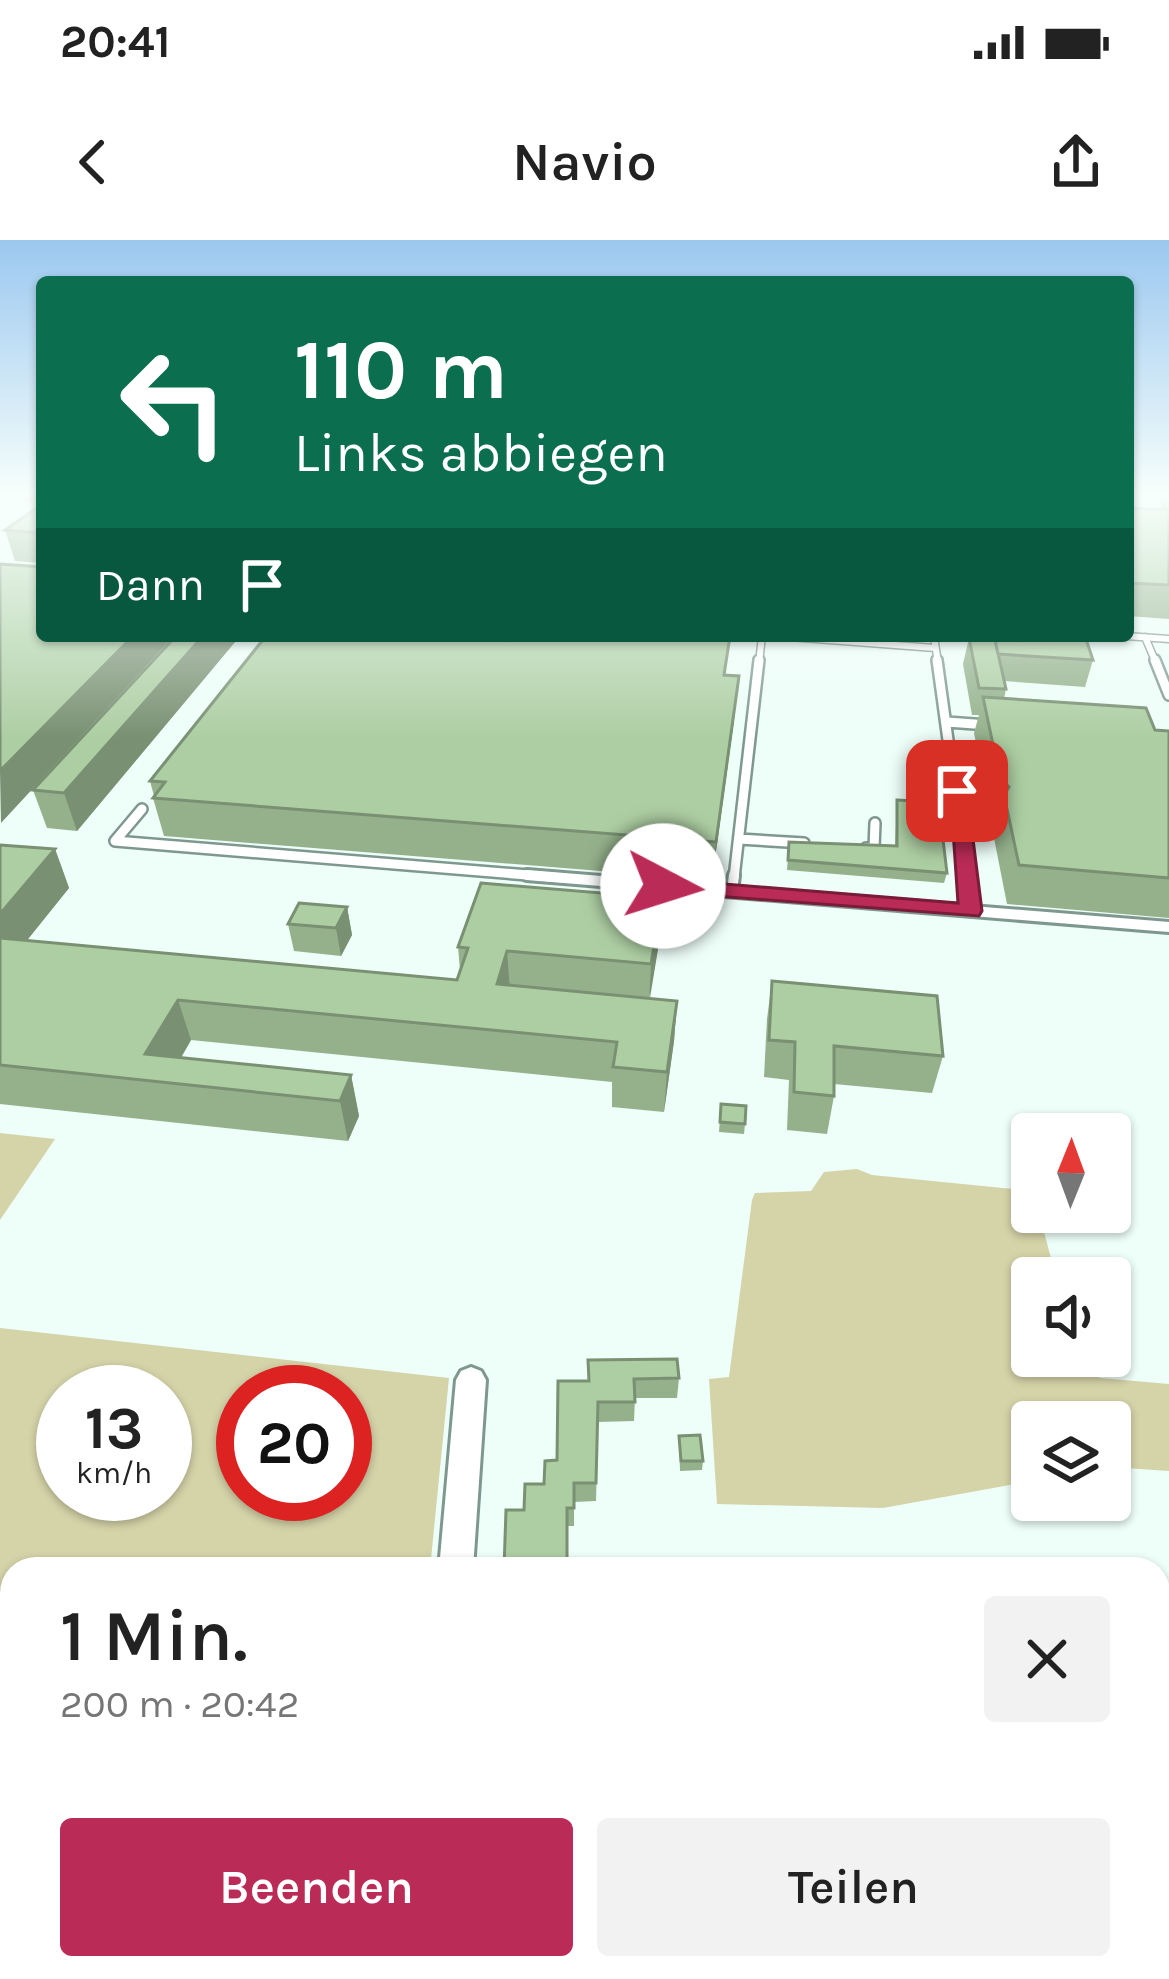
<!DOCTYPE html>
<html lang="de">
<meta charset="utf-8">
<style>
body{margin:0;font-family:Karla,sans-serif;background:#f2f2f2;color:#222;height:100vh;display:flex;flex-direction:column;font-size:45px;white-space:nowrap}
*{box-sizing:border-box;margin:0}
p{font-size:39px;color:#767676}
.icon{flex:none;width:66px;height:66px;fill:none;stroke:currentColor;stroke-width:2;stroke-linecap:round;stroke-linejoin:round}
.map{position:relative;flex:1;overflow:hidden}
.side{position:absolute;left:0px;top:1317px;width:1170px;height:423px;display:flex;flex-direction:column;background:#fff;border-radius:36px 36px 0 0;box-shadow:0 3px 9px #0004}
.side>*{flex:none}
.banner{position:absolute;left:36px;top:36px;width:1098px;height:366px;border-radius:12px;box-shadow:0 3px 9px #0004;background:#0b6e4f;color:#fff;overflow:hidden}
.needle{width:78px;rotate:1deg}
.fabs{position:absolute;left:1011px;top:873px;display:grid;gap:24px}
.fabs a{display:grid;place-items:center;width:120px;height:120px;border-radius:12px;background:#fff;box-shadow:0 3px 9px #0004;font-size:60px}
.speed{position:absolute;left:36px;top:1125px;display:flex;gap:24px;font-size:60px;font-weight:700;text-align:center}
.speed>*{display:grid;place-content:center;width:156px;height:156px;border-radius:50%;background:#fff;box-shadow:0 3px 9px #0004;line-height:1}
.speed small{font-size:30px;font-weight:400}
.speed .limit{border:18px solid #d22;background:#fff;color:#111}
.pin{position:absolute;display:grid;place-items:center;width:102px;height:102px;color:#fff;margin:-51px;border-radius:24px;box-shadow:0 6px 18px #0006}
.me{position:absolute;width:132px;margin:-66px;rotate:95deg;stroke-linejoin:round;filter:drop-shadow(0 0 9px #0008)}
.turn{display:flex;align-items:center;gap:42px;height:252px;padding:0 60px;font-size:54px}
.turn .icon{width:156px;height:156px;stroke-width:2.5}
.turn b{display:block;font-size:84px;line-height:102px}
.then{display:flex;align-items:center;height:114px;padding:0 60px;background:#0003;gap:24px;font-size:45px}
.round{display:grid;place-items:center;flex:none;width:126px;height:126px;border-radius:12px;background:#f2f2f2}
.summary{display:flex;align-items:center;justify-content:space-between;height:204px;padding:0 60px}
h1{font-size:72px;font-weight:600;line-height:90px}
.cta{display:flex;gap:24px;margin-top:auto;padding:24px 60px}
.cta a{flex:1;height:138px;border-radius:12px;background:#ba2b58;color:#fff;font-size:48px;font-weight:600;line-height:138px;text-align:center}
.cta a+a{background:#f2f2f2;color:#222}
.status{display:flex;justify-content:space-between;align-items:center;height:84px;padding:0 60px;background:#fff;direction:ltr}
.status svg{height:33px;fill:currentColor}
header{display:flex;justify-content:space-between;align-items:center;height:156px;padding:0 60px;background:#fff;font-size:54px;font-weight:600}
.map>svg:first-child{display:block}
.green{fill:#d5d3a8;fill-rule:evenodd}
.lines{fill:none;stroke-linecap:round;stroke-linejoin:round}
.lane-far2-casing{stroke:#7f988f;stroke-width:9}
.lane-far1-casing{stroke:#7f988f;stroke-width:14}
.lane-casing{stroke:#7f988f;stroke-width:16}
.street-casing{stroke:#7f988f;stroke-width:6}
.lane-far2{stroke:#fff;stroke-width:6}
.lane-far1{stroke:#fff;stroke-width:9}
.lane{stroke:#fff;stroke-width:10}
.street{fill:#fff;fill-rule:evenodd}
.wall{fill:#95b18c}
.shaded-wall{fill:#799072}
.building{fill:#adcea3;stroke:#799072;stroke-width:3}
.route{fill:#ba2b58;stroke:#791c39;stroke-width:3}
</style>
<div class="status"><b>20:41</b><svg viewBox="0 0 49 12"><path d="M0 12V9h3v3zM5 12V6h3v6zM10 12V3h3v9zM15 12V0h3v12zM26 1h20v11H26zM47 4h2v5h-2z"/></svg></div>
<header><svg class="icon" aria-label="back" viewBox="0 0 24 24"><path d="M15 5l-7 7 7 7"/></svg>Navio<svg class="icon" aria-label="share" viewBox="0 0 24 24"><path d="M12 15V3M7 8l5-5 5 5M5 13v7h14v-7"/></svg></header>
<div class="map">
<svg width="1169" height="1739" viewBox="0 0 1169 1739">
<rect width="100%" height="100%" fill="#eefef8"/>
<!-- green -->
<path class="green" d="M0,893L55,899L0,980Z
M857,929L872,935L1032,951V972H1039L1056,1038H1032V1116H1076L1100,1138L1169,1144V1231L1110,1227V1182H1032V1241L883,1268L717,1264L709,1139L729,1137L752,960L755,953L811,951L824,932Z
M0,1088L449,1138L430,1329H12V1728H390L389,1739H0ZM165,1152V1254H63V1152ZM345,1152V1254H243V1152Z"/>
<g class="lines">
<defs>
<path id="lane-far2" d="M776,396L935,408
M934,396L938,423
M1126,396L1169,399
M1145,397L1156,423
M759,423L762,396"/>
<path id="lane-far1" d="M937,420L967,638
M1155,420L1169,455
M947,482L988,485
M142,569L115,601L564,638
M962,583L989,585
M739,599L804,603
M866,608H874L875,583
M734,638L759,420"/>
<path id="lane" d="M527,635L1169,687
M966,635L971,671
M732,651L734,635"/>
<path id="street" d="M471,1127L481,1131L486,1140L473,1329H439L456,1140L461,1131Z
M404,1728H446L445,1739H403Z"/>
</defs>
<!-- lane-far2 casing -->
<use href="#lane-far2" class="lane-far2-casing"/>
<!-- lane-far1 casing -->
<use href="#lane-far1" class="lane-far1-casing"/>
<!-- lane casing -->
<use href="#lane" class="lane-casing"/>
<!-- street casing -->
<use href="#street" class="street-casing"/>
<!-- lane-far2 -->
<use href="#lane-far2" class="lane-far2"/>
<!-- lane-far1 -->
<use href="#lane-far1" class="lane-far1"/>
<!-- lane -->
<use href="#lane" class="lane"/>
<!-- street -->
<use href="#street" class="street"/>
</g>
<!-- wall -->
<path class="wall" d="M22,256H42V263L24,262Z
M1162,262H1169V379L1128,376V268L1160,270Z
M42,264V323L15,321L5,290Z
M176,396H240L77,591L47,588L33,550Z
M990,396H1085L1093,420L1085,447L1004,441L1006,449L1004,459L1155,490L1169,491V678L1007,664L993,593L996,583L990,576L974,493L979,475H972L963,424L969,398L990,399Z
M726,435L735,472L712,640L164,596L153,558L154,556L150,541Z
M897,560L933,590L947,633L944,643L787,630L789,602L895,606Z
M0,605L55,609L69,648L27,700L457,740L460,730L458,707L662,658L660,697L649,758L677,761L674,801L664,872L612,867V842L191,800L181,818L351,835L359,876L348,901L0,864Z
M347,667L352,695L341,716L294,711L288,684Z
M772,741L943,816L932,853L834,844V856L827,894L787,890L789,840L764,837L767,779Z
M721,864L745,884L744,894L719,892Z
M679,1138L677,1158H635L634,1181L598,1182L596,1261L574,1262V1286H567L524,1270L544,1244L557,1220L558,1141Z
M679,1196L703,1221L702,1230L680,1231Z"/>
<!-- shaded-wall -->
<path class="shaded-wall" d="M133,396H174L1,583L0,531Z
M203,396H240L77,591L64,553Z
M739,436L735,472L712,640L716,602Z
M55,609L69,648L0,734V674Z
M662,658L660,697L649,764L651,724Z
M347,667L352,695L341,716L336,688Z
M507,711L510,751L497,744Z
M178,760L191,800L166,843L145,814Z
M677,761L674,801L664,872L667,832Z
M351,835L359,876L348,901L340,861Z"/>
<!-- building -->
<path class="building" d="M1162,262H1169V345L1128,343V268L1167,270Z
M42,264V293L5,290Z
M0,324L42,327V396H133L0,531Z
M176,396H203L64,553L33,550Z
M266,396H730L724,435L739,436L716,602L153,558L165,542L150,541Z
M994,396H1085L1093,420L998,414Z
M969,398L995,400L1006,449L979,448Z
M983,457L1146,468L1155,490L1169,491V638L1019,625L1004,555L1009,547L1000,538Z
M897,560L930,562L933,590L942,591L947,633L788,620L789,602L897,606Z
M0,605L55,609L0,674Z
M481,643L662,658L651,724L507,711L497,744L677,761L667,832L613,827L617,802L178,760L145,814L351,835L340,861L0,825V698L457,740L468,708L458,707Z
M299,663L347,667L336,688L288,684Z
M772,741L937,756L943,816L834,806V856L794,852L795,802L769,800Z
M721,864L746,866L745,884L720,882Z
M677,1119L679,1138L634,1139L635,1162H598L596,1243H574V1268H567V1329H504L506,1270H524L525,1244H544L545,1221L557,1220L558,1141H589L588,1120Z
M700,1195L703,1221H681L679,1196Z
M485,1728H601V1739H485Z"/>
<!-- sky -->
<linearGradient id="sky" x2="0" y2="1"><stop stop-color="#9bc8ef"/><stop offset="0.51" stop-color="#f7fffc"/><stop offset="1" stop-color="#f7fffc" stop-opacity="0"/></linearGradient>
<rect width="1169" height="499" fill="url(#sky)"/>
<!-- route -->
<path class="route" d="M950,547L967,551L982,671L979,676L663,652L652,646L663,639L958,663Z"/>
</svg>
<div class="fabs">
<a><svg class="needle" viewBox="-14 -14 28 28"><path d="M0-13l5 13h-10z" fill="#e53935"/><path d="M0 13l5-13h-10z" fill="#767676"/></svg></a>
<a><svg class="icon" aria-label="sound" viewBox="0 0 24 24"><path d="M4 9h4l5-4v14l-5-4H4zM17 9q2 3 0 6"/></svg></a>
<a><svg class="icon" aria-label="layers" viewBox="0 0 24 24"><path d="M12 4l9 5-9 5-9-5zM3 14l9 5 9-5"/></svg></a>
</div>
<div class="speed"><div>13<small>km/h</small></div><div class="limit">20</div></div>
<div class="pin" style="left:957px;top:551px;background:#d93025"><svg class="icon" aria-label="arrive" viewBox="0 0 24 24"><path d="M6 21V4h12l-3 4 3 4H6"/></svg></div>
<svg class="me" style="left:663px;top:646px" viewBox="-20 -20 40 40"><circle r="19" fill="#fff"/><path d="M0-13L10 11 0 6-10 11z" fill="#ba2b58"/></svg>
<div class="banner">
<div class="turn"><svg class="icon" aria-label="left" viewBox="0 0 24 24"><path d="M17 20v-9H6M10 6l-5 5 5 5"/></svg><div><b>110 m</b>Links abbiegen</div></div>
<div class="then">Dann<svg class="icon" aria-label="arrive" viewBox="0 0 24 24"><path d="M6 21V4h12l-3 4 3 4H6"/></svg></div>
</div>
<section class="side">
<div class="summary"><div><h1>1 Min.</h1><p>200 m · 20:42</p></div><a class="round"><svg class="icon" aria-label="close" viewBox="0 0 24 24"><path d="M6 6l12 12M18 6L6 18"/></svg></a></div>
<div class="cta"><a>Beenden</a><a>Teilen</a></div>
</section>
</div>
